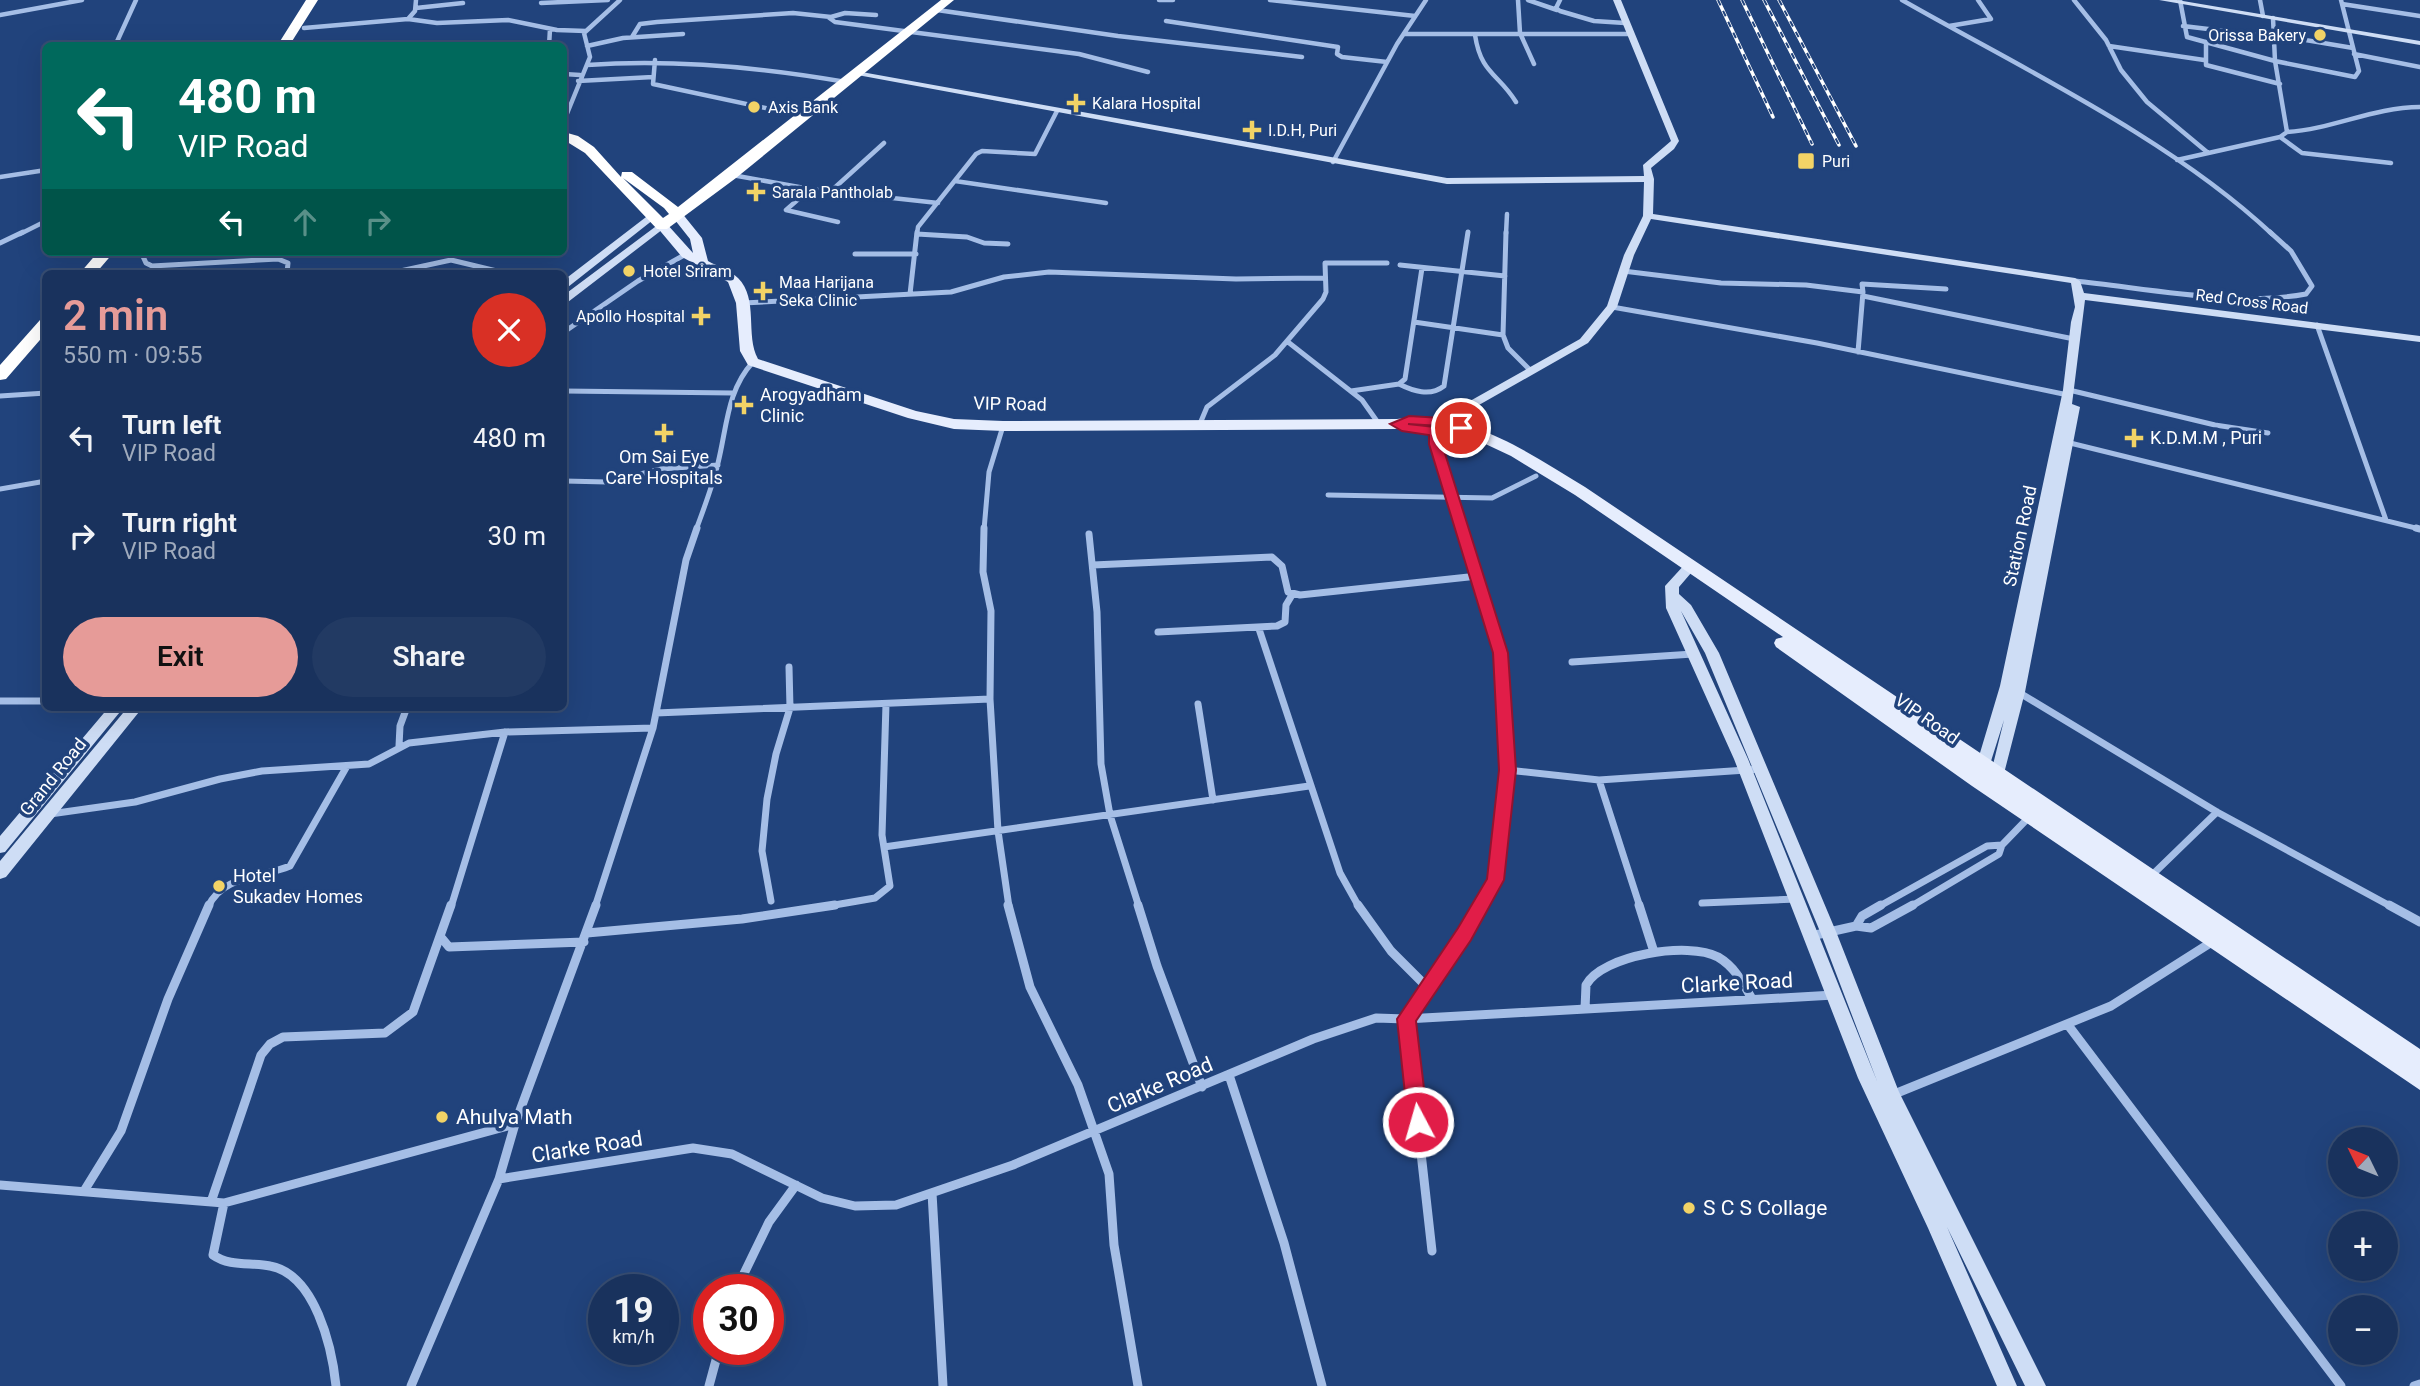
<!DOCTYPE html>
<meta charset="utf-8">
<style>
body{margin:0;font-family:Roboto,sans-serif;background:#223a63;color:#f1f3f6;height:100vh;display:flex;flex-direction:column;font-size:26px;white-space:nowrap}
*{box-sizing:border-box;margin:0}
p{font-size:23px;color:#9faabc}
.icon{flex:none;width:38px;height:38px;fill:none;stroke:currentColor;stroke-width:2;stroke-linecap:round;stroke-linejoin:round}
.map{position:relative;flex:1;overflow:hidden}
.details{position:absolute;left:42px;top:270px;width:525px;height:441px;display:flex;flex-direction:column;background:#19325d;border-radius:10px;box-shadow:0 7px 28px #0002,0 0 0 2px #374d72}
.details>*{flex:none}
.banner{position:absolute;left:42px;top:42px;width:525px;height:214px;border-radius:10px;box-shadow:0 7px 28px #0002,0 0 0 2px #374d72;background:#00695c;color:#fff;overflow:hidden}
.needle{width:46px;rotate:313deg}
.fabs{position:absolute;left:2328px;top:1127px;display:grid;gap:14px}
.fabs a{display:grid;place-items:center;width:70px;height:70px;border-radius:50%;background:#19325d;box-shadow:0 7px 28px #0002,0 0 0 2px #374d72;font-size:35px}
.speed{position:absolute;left:588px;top:1274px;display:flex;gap:14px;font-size:35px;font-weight:700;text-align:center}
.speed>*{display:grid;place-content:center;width:91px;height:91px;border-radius:50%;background:#19325d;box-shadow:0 7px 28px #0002,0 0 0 2px #374d72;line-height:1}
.speed small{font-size:18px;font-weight:400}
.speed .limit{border:10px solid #d22;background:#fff;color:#111}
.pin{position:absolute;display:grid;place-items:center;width:60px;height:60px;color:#fff;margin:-30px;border:4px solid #fff;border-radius:50%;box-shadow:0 2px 7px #0007}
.me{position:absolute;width:77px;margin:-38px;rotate:354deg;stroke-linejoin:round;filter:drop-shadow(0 0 5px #0008)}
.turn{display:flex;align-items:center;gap:24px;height:147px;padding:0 21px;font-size:32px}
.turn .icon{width:91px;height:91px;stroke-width:2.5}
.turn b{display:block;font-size:49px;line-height:60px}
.lanes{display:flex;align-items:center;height:66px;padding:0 21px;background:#0003;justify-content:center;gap:35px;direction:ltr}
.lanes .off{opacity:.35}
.round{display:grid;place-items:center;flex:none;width:74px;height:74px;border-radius:37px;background:#223a63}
.headline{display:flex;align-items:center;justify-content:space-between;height:119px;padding:0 21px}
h1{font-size:42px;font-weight:600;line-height:52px;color:#e69b98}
.cta{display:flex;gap:14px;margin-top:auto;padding:14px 21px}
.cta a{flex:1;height:80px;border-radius:42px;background:#e69b98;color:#111;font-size:28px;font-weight:600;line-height:80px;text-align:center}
.cta a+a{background:#223a63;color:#f1f3f6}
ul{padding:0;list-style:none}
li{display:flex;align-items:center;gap:21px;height:98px;padding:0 21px}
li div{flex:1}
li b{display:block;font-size:26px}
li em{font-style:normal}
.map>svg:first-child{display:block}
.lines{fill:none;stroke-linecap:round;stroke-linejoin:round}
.street-far3{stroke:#a5bee6;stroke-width:4.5}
.street-far2{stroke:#a5bee6;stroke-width:5}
.street-far1{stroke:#a5bee6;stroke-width:7}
.street{stroke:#a5bee6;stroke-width:9}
.secondary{fill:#ceddf5;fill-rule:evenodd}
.primary{fill:#e6edfd;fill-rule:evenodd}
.highway{fill:#fff;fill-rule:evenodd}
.rail-casing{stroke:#fff;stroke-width:3.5}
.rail{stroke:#21437c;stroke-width:2;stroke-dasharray:6;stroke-linecap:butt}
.route{fill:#e11d48;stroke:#92132f;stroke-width:2}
.poi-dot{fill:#f2d366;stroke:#21437c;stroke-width:2.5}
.labels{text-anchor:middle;stroke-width:7;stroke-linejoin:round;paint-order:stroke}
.far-poi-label{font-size:16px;fill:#fff;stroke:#21437c;text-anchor:start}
.far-street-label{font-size:16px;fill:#fff;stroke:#21437c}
.poi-label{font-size:18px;fill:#fff;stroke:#21437c;text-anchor:start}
.street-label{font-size:18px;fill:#fff;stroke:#21437c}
.near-street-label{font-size:21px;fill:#fff;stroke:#21437c}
.near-poi-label{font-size:21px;fill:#fff;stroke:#21437c;text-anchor:start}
</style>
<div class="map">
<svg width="2420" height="1386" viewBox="0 0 2420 1386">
<rect width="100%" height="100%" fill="#21437c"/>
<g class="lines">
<!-- street-far3 -->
<path class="street-far3" d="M1159,0H1173
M1270,0L1415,16
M1518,0L1520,33L1534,64
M1528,0L1557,10
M1560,0L1556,8L1560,11L1594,21L1625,23
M1902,0C2023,69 2171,139 2272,234
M2074,0L2106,40L2121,70L2147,102L2207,152
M2180,0L2187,37L2275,61L2355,77L2359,71L2341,0
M2260,0L2263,16
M541,3L608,0
M2342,4L2420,16
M416,8L463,3
M937,10L1118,36L1302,57
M0,15L82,0
M828,17L835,22L1079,54L1148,72
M408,19L415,11L416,0
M1166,21L1338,47L1337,54L1342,57L1387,62
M1949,26L1991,19L1978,0
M2183,26L2275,37
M304,28L408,19L437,23L508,20L557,30L586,31
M1405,34H1629
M1475,35C1481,74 1498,73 1516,102
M2275,35L2353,48
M632,37L640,24L657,22L793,13L831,17L845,13L876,15
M2206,42V65L2280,84
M115,46L136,0
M549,46L550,29
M587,46L623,38L683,34
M2109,46L2204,60
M2354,54L2420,67
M655,60L653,84L770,109
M587,65C675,59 760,67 846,82
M564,74L580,75
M578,81L653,77
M564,121L590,57L584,33L620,0
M2287,132C2333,129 2374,107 2420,107
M2280,137L2302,153L2391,163
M2177,160L2280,137L2287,132L2275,61L2273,18
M1333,162L1397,44L1426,0
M732,175L810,189L938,203
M0,177L46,170
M955,181L1106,203
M810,189L786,210L838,222
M831,191L884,143
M20,234L46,221
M917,234L918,227L976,154L982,151L1035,154L1057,111
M1506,234L1507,214"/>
<!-- street-far2 -->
<path class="street-far2" d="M1506,232L1503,335L1508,348L1530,370
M917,234L967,237L984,243L1008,244
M0,243L23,232
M141,252L146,263L152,266L278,259L288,263L287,273
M855,254H916
M1400,265L1505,276
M1623,271L1721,283L1806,285L1863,292L1858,352
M391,273L451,260L505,273
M2075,281C2145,288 2238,307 2306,294L2312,286L2291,251L2270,232
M1863,292L1862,284L1946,289
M910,294L917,232
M1863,296L2074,339
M743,303L951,292L1004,277L1049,272L1236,279L1325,278
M1612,307L1817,343L2068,395
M1414,322L1503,335
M2317,325L2386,520
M564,332L638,281L686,254
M1288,342L1362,400L1379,424
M1399,384C1413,391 1430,397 1444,386L1468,232
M2069,390L2215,425L2268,433
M564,391L733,393
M1351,391L1399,384L1405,379L1422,268
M0,396L46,393
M1199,426L1207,407L1275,355L1323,299L1326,292L1325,263H1387
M1435,431V445L1462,530
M2066,442L2420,529
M564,481L607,482L661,469L718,465
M0,489L46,481
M1328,495L1492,498L1536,476
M696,530C704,508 713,485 718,463C727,427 727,390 753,362
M984,530L989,472L1003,426"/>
<!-- street-far1 -->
<path class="street-far1" d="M984,528L983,572L991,611L990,699L998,831L1009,907
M1461,528L1501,653L1507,770L1495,880L1480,907
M2416,528L2420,529
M1089,534L1097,612L1101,764L1110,815L1139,907
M1093,565L1272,557L1282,566L1288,592L1300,595L1478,576
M1259,629L1340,873L1359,907
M1158,632L1277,626L1285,622L1286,605L1292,595
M1572,662L1693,654
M2018,692L2217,812L2392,907
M0,701H46
M1198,704L1213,800
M656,713L990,699
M399,746L400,726L407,707
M1507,770L1599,780
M50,814L135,802L220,779L262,771L369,764L409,743L505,732L653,728
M884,847L1309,786
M2150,877L2217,812
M771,901L762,851L767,799L776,754L790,708L789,667
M1702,903L1796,899
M208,907C222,875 261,878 290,866L347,766
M451,907L505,732
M595,907L653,728L686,560L697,528
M823,907L875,898L890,886L882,835L886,704
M1640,907L1599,780L1761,769
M1878,907L1987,846L2002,845
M1910,907L1999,854L2002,845L2031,815"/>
<!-- street -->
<path class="street" d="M1008,905L1030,987L1078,1085L1109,1174L1114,1245L1138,1386
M1138,905L1157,966L1202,1087
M1358,905L1391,951L1428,988
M1639,905L1654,952
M2389,905L2420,922
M1856,926L1862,916L1881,905
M587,933L742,919L835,905
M440,936L449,947L584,942
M1811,936L1856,926L1871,928L1913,905
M1585,1009L1586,985C1602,955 1689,941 1718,957C1735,967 1743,983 1752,999
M2068,1025L2341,1386
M1229,1075L1284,1243L1322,1386
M1892,1095L2111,1006L2215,940
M499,1179L693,1148L732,1154L822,1198L855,1206L896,1205L1013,1165L1313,1039L1376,1018L1406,1019L1834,995
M0,1185L224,1203L515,1124
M84,1191L121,1131L168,999L209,905
M932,1193L943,1386
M211,1202L261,1055L270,1044L283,1037L385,1033L413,1012L451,905
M224,1203L213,1255C230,1267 251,1262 270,1266C315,1274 332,1347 336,1386
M1432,1251L1406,1019L1481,905
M736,1290L769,1222L796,1185
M411,1386L499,1179L515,1124L596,905
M709,1386L719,1349
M2414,1386L2420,1384"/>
<!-- secondary -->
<path class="secondary" d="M1613,0H1621L1679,141L1674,149L1651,168L1654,179L1653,214L2075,278L2080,281L2084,293L2420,336V342L2085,300L2072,404L2080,407L2025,692L2000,789H1990L1988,785L2004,720L1986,777H1976L1974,773L2000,686L2063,390L2071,322L2075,307L2071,283L1651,219L1634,255L1617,307L1588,343L1442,426L1438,425V419L1580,339L1607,306L1624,255L1643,216L1644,182L1447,184L852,74L856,71L1447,178L1644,176L1643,165L1671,141Z
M2159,0H2177L2420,41V45Z
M650,214L658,216L568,287L564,288V280Z
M659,224L667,226L568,302L564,303V295Z
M1691,562L1697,566L1679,587V594L1691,605L1719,653L1837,934L1899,1092L2046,1386H2025L1947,1227L2017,1386H1997L1928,1228L1858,1078L1734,759L1666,608L1665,586L1686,563ZM1681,611L1705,653L1821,934L1877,1081L1748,759Z
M109,707H124L5,852L0,853V836Z
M128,707H143L6,877L0,879V861Z"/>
<!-- primary -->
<path class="primary" d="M677,211L681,212L702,238L708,261C717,266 731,271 738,278C759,299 745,335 758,359L916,411L954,419L1003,421L1397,419C1467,409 1529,453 1585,487L2420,1049V1090L1972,786L1776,647L1774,643L1776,639L1783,637L1575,495L1511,456L1462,433L1442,427L1419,425L1397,429L1003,431L954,429L908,418L748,365L740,351L736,303L728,282L682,257L656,226L666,223L693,253L690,239L671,215Z"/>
<!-- highway -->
<path class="highway" d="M306,0H318L289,46H277Z
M941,0H954L736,178L667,229H657L585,153L564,140V132L578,136L594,147L621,177L622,172H632L678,207ZM623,178L664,208L669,214L663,218Z
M98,252H114L96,273H80Z
M46,318V333L6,379L0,380V365L40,320Z"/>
<defs>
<path id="rail" d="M1718,0L1773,117
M1742,0L1812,144
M1764,0L1839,145
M1779,0L1856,146"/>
</defs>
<!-- rail casing -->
<use href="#rail" class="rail-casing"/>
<!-- rail -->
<use href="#rail" class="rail"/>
</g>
<!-- route -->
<path class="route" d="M1409,416L1442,418L1468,428L1461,433L1441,426L1408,424L1435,427L1442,431V444L1508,653L1516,770L1504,880L1471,940L1416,1021L1428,1122L1425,1129L1418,1132L1411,1129L1408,1122L1397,1019L1458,928L1487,879L1499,770L1493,653L1429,444V435L1402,431L1390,424Z"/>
<!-- markers -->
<g class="poi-dot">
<circle cx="2320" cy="35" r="7"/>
<path d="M1072.5 92.5h7v7h7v7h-7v7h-7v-7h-7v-7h7z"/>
<circle cx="754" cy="107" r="7"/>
<path d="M1248.5 119.5h7v7h7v7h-7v7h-7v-7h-7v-7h7z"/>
<rect x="1797" y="152" width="18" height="18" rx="3.5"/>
<path d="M752.5 181.5h7v7h7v7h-7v7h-7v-7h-7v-7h7z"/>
<circle cx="629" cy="271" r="7"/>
<path d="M759.5 280.5h7v7h7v7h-7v7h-7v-7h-7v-7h7z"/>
<path d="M697.5 305.5h7v7h7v7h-7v7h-7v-7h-7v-7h7z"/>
<path d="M740.5 394.5h7v7h7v7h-7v7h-7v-7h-7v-7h7z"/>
<path d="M660.5 422.5h7v7h7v7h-7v7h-7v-7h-7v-7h7z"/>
<path d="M2130.5 427.5h7v7h7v7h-7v7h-7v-7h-7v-7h7z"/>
<circle cx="219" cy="886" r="7"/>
<circle cx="442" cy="1117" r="7"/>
<circle cx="1689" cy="1208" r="7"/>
</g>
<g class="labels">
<!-- far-poi labels -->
<g class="far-poi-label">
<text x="2306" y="41" text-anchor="end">Orissa Bakery</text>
<text x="1092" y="109">Kalara Hospital</text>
<text x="768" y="113">Axis Bank</text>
<text x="1268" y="136">I.D.H, Puri</text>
<text x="1822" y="167">Puri</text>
<text x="772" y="198">Sarala Pantholab</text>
<text x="643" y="277">Hotel Sriram</text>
<text x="779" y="288">Maa Harijana<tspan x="779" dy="18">Seka Clinic</tspan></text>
<text x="685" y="322" text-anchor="end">Apollo Hospital</text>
</g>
<!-- far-street labels -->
<g class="far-street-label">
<text transform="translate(2252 301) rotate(7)" y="6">Red Cross Road</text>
</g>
<!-- poi labels -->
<g class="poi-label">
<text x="760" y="401">Arogyadham<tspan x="760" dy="21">Clinic</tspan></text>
<text x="2150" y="444">K.D.M.M , Puri</text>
<text x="664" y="463" text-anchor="middle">Om Sai Eye<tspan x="664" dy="21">Care Hospitals</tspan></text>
<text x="233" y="882">Hotel<tspan x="233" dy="21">Sukadev Homes</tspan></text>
</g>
<!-- street labels -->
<g class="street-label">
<text transform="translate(1010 404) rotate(1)" y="6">VIP Road</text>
<text transform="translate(2020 536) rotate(-78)" y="6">Station Road</text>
<text transform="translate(1927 719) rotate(35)" y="6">VIP Road</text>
<text transform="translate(53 777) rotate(-51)" y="6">Grand Road</text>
</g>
<!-- near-street labels -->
<g class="near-street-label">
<text transform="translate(1737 983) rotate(-3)" y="7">Clarke Road</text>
<text transform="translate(1160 1085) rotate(-23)" y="7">Clarke Road</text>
<text transform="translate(587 1147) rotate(-9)" y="7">Clarke Road</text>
</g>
<!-- near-poi labels -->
<g class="near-poi-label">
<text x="456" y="1124">Ahulya Math</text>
<text x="1703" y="1215">S C S Collage</text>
</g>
</g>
</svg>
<div class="fabs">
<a><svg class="needle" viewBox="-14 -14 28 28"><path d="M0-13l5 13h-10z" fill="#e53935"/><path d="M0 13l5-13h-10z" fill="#9faabc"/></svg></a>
<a>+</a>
<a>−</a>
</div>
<div class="speed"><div>19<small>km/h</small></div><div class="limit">30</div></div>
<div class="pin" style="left:1461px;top:428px;background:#d93025"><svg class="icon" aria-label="arrive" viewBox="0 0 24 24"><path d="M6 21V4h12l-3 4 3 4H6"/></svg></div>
<svg class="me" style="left:1418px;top:1122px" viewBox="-20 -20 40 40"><circle r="17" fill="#e11d48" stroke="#fff" stroke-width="3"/><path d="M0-11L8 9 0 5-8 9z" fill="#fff"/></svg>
<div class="banner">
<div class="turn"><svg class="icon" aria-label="left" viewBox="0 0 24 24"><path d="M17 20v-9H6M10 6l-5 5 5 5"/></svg><div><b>480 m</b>VIP Road</div></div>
<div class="lanes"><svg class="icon" aria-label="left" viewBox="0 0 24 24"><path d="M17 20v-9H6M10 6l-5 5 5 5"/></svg><svg class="icon off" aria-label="ahead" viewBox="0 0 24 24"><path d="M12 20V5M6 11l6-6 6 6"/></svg><svg class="icon off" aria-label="right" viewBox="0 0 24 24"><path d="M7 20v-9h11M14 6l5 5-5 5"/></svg></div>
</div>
<section class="details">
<div class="headline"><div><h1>2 min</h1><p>550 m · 09:55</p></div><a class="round" style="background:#d93025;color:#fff"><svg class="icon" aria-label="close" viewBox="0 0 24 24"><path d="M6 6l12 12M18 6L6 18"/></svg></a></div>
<ul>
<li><svg class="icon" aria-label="left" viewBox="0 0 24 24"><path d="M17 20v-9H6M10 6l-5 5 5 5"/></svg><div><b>Turn left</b><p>VIP Road</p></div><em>480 m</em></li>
<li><svg class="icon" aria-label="right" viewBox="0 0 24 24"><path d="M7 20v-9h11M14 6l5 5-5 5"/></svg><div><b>Turn right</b><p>VIP Road</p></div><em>30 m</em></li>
</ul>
<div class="cta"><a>Exit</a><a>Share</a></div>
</section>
</div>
